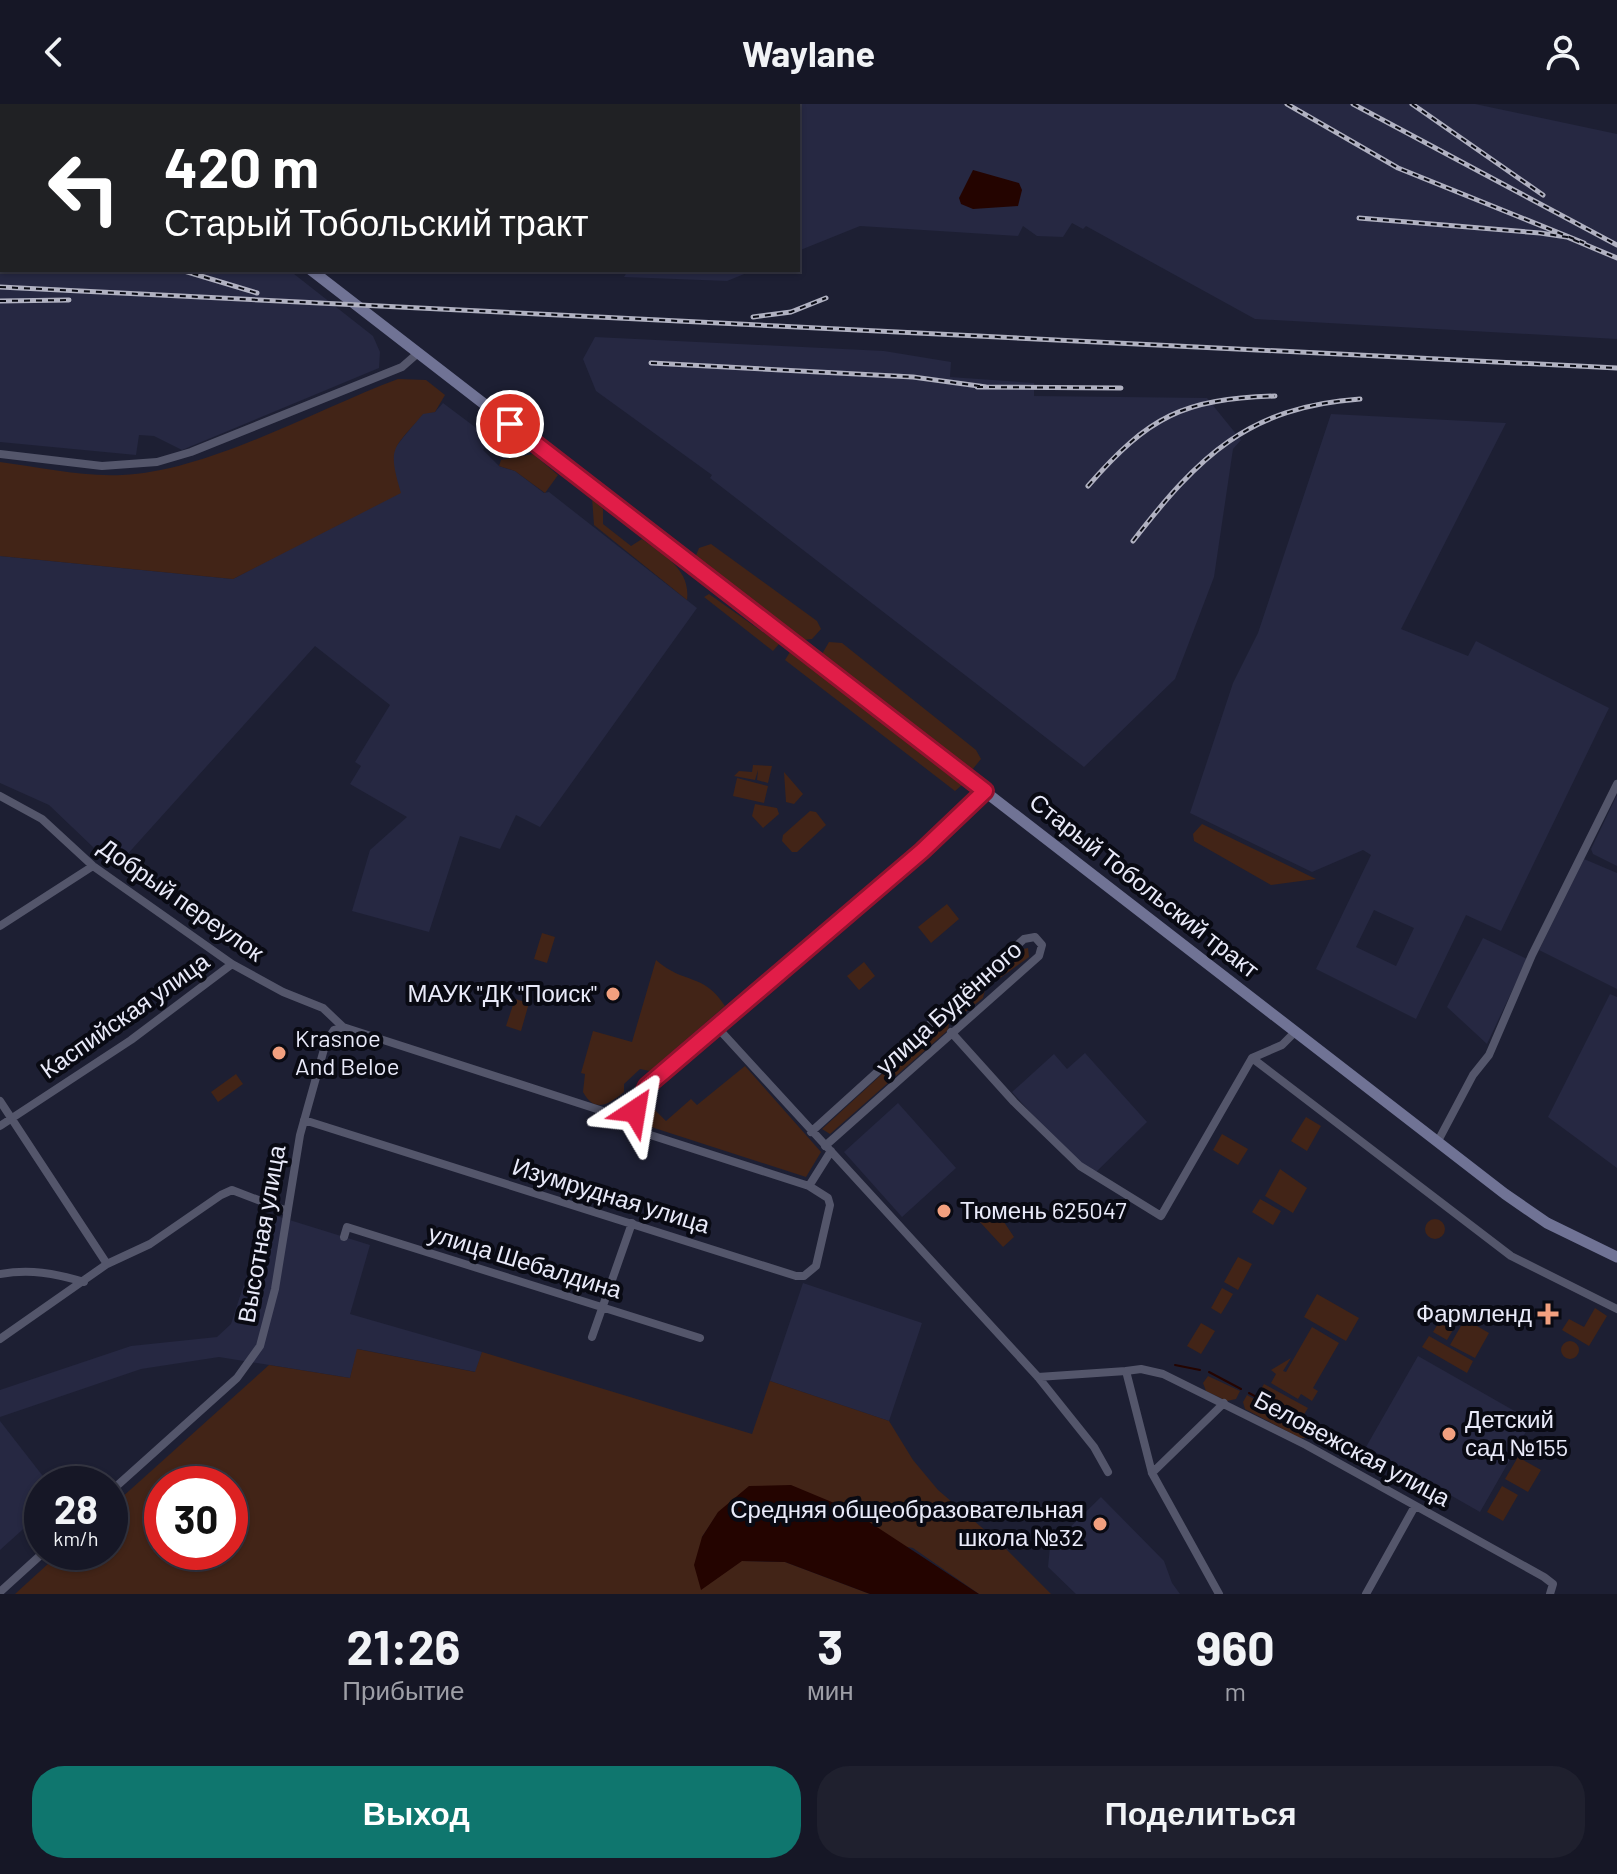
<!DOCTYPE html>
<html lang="ru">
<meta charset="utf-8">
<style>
body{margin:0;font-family:Barlow,sans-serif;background:#1f202e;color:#f1f3f6;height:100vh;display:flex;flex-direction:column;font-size:30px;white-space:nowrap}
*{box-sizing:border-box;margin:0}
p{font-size:26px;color:#9e9fa7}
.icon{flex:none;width:44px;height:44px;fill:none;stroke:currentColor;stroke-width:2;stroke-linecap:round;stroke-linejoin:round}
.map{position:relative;height:1490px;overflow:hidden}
.drawer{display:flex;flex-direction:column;background:#161726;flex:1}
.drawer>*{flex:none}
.banner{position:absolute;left:0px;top:0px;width:800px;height:168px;box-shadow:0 2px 6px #0004,0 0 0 2px #353643;background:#202124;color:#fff;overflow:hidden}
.speed{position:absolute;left:24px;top:1362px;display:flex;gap:16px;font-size:40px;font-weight:700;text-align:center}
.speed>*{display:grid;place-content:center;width:104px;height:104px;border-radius:50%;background:#161726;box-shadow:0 2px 6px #0004,0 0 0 2px #353643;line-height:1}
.speed small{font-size:20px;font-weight:400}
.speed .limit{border:12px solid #d22;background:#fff;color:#111}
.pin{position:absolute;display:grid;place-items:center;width:68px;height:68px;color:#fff;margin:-34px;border:4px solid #fff;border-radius:50%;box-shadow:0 2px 8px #0007}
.me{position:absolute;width:88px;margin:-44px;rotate:33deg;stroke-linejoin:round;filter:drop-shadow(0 0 6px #0008)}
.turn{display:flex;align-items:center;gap:28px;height:168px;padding:0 32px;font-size:36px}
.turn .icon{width:104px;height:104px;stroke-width:2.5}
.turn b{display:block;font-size:56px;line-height:68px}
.eta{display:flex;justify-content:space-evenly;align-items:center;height:136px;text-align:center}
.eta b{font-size:48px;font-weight:700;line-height:56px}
.button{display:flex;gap:16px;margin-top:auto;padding:16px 32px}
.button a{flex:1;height:92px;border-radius:32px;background:#0f766e;color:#fff;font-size:32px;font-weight:700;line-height:92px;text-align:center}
.button a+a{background:#1f202e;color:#f1f3f6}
header{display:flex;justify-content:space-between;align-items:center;height:104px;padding:0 32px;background:#161726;font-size:36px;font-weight:700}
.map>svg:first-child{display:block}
.built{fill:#262842;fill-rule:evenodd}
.green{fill:#422417;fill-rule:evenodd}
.water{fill:#240400}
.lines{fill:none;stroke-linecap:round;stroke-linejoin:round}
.stream{stroke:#240400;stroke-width:2}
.street{stroke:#54566b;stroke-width:8}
.secondary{stroke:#707395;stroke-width:11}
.rail-casing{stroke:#b0b1c1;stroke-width:5}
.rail{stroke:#090a13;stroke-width:2;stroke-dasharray:6;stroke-linecap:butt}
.route-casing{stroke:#92132f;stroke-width:20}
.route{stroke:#e11d48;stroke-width:14}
.poi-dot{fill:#f2a07f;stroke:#090a13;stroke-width:3}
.labels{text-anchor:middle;stroke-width:8;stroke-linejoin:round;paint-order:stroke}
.street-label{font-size:24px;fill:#e9eaf9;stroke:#090a13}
.poi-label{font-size:24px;fill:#e9eaf9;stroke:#090a13;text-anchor:end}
</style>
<header><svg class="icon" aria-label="back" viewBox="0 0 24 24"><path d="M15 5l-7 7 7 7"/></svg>Waylane<svg class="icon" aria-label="person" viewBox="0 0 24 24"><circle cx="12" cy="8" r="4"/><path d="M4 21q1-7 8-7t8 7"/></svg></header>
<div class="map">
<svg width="1617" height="1490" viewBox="0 0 1617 1490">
<rect width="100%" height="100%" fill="#1d1f33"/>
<!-- built -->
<path class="built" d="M0,0L77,2H2V166H289L373,232L380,248L379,264L182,346L154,332L139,331L136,351L0,338Z
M672,0H1475L1617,30V235L1255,215L1086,122L1083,125L1072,119L1063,133L1037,132L1023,122L1018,132L860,122L798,147V2Z
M628,166H754L727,177L624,173Z
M595,233L884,247L951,258L950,273L1034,279V292L1207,294L1241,336L1233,345L1214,473L1175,575L1084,663L710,374L712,371L596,287L583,255Z
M443,299L491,335L483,346L499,362L515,367L544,389L549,388L697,504L540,723L516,711L500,745L460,732L429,828L352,807L370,746L407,713L350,680L361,662L355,658L390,601L315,542L115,764L49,701L0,679V452L233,475L317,430L392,358L393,346L423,309L435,308Z
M1331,310L1506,319L1401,525L1468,552L1476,537L1609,604L1501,827L1466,811L1416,915L1316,865L1371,751L1363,746L1312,768L1190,709L1233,579L1258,529ZM1374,806L1414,824L1396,862L1356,843Z
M1617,691V762L1593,750L1591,745Z
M1584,755L1617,769V885L1539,846Z
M1483,834L1527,855L1487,940L1447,903Z
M1610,890L1617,893V1064L1548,1013Z
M1085,949L1147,1018L1094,1070L1068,1050L1012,988L1054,950L1067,965Z
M898,999L956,1064L902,1113L844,1048Z
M267,1109L370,1141L350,1210L482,1248L476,1268L358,1245L350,1274L219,1253L141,1265L0,1313V1286L131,1242L217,1233L231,1220Z
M803,1179L922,1219L889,1317L770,1277Z
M1418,1252L1532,1317L1480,1408L1366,1343Z
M0,1317L49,1380H42V1408L0,1446Z
M1101,1393L1164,1457L1172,1479L1180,1490H1076L1048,1463L1050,1443Z"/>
<!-- green -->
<path class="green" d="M398,275L426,276L445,291L435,308L423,310C393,346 387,342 401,389L233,475L0,452V358C40,363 81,373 122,371C207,368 317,305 398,275Z
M533,350L558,371L545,389L515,367L499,362L501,356Z
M592,393L603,405V420L631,442L642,435C663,451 691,465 687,496L594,421Z
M711,440L817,517L821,525L812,535L804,536L695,454L699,444Z
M709,490L774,536L779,540L773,547L704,493Z
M829,538L842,539L976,646L981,655L972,666L822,550Z
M790,548L959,673L962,681L955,687L785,556Z
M753,661L772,662L768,679L757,676L758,666L755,676L734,672L739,667L752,668Z
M784,668L803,690L794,700L786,698Z
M737,674L768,682L764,699L733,692Z
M755,700L777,704L779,710L763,724L752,712Z
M810,707L816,708L826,721L797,748H792L782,737L783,731Z
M1202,720L1316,775L1271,781L1194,737L1193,730Z
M947,800L959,815L931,839L918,823Z
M542,829L555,833L547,859L534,855Z
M1028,844L1029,853L996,877L991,871L1019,846Z
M656,856C684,881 703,868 725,902L650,967L640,965L624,980V988C609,1000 595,1010 583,988L585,970L581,969L593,927L632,938Z
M864,858L875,872L859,886L847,872Z
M983,878L986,882L983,894L958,914L955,910L960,898Z
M515,895L529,899L521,927L506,922Z
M941,916L949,920L948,926L830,1030L822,1025Z
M745,962L821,1048L806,1073L645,1021L644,1012L653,1004L666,1017L691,995L697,1001Z
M236,970L243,980L218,998L211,988Z
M1306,1013L1321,1022L1307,1047L1291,1037Z
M1222,1030L1248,1045L1238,1061L1213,1046Z
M1280,1065L1307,1084L1293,1109L1265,1092Z
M1260,1095L1281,1107L1273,1121L1252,1108Z
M994,1103L1014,1133L1003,1143L979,1117Z
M1425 1125a10 10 0 1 1 20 0a10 10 0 1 1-20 0Z
M1238,1153L1252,1160L1238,1186L1224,1178Z
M1222,1184L1233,1190L1221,1210L1211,1204Z
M1317,1190L1359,1214L1346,1237L1304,1213Z
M1448,1203L1462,1211L1447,1236L1433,1228Z
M1595,1204L1607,1212L1589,1242L1562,1226L1569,1215L1584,1223Z
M1465,1215L1489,1229L1475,1254L1450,1241Z
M1201,1219L1215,1227L1201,1250L1187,1242Z
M1312,1223L1339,1239L1313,1284L1318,1287L1312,1297L1301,1290L1298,1295L1271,1279L1276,1270L1271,1266L1291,1254L1283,1267L1286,1268Z
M1429,1232L1473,1257L1467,1269L1422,1243Z
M1561 1246a9 9 0 1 1 18 0a9 9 0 1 1-18 0Z
M357,1245L475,1268L482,1248L752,1330L770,1277L889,1317L913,1356L938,1386L1001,1440L1051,1490H979L913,1444L718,1409L702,1433L701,1485L741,1457L785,1458L870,1490H15L61,1448H110V1404L269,1261L350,1274ZM162,1380H230V1448H162Z
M1208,1272L1240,1287L1236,1295L1227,1297L1206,1287L1203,1279Z
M1264,1280L1308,1304L1303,1312L1260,1287Z
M1247,1291L1311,1326L1307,1334H1300L1245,1305L1243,1298Z
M1518,1353L1541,1366L1528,1388L1505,1375Z
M1502,1382L1518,1391L1503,1417L1487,1408Z"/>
<!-- water -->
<path class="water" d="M973,66L1019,79L1022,86L1018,102L973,105L961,100L959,94Z
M791,1381L851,1406L979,1490H870L785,1458L742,1457L701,1486L694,1461L702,1433L718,1408L749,1382Z"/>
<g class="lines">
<!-- stream -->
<path class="stream" d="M1175,1261L1200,1266
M1209,1268L1241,1285
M1249,1289L1311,1323
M1320,1328L1360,1351"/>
<!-- street -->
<path class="street" d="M0,350L102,362L157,358L191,348L402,263L418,249
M0,692L42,715L93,762L232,860L283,888L323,904L343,923L606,1008L641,1028L809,1082L828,1094L830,1101L816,1162L804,1172H796L304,1016
M0,822L93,762
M716,922L1038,1273L1094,1343L1108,1368
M951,928L1014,998L1080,1062L1161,1112L1252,954L1282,941L1295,928
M1252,954L1511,1152L1617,1205
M0,997L107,1160
M606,1008L616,1006L647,982L922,747L985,687
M0,1022L131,936L232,860
M641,1028L635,1022V1007L646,983
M811,1028L1024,835L1035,833L1042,841L1039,852L825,1042
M1438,1037L1473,971L1489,951L1532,851L1617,680
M809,1082L831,1047
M344,1133L347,1123L700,1234
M0,1170C30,1165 54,1169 84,1178
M592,1233L632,1119
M0,1235L107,1160L150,1140L221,1091L232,1086L287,1107
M1126,1267L1141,1265L1163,1270L1306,1341L1544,1473L1553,1480L1550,1490
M1038,1273L1126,1267L1152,1369L1219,1490
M1152,1369L1224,1299
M110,1388L237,1274L260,1242L275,1185L300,1031L326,938L334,926L343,923
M0,1488L44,1448
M1366,1490L1415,1402"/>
<!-- secondary -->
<path class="secondary" d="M100,0L102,2
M311,166L1505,1090L1547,1119L1617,1153"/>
<defs>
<path id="rail" d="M1287,0L1398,64L1584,139
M1353,0L1617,141
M1412,0L1543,91
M0,49L2,50
M1359,114L1540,129L1567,133L1617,154
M181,166L257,189
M0,183L1617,264
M0,197L69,196
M753,213L791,208L826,194
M651,259L913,273L986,283
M977,283L1121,284
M1088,382C1149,312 1183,295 1275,292
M1133,437C1199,352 1248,303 1360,295"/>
</defs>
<!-- rail casing -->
<use href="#rail" class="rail-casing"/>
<!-- rail -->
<use href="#rail" class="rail"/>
</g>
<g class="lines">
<defs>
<path id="route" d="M510,320L985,687L922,747L647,982L635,1007"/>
</defs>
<!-- route casing -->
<use href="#route" class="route-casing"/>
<!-- route -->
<use href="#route" class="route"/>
</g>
<!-- markers -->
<g class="poi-dot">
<circle cx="613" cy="890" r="8"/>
<circle cx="279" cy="949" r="8"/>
<circle cx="944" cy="1107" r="8"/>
<path d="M1544 1198h8v8h8v8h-8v8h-8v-8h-8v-8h8z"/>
<circle cx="1449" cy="1330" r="8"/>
<circle cx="1100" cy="1420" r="8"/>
</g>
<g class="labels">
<!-- street labels -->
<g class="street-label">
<text transform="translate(1144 782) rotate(38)" y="8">Старый Тобольский тракт</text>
<text transform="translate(181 796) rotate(35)" y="8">Добрый переулок</text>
<text transform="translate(949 904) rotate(-42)" y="8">улица Будённого</text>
<text transform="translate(125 912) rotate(-35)" y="8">Каспийская улица</text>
<text transform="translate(611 1092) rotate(17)" y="8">Изумрудная улица</text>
<text transform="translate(262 1130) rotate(-80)" y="8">Высотная улица</text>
<text transform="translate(525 1158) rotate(17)" y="8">улица Шебалдина</text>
<text transform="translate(1352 1345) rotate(28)" y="8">Беловежская улица</text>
</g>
<!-- poi labels -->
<g class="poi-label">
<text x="597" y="898">МАУК "ДК "Поиск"</text>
<text x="295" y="943" text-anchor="start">Krasnoe<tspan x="295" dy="28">And Beloe</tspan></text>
<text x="960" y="1115" text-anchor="start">Тюмень 625047</text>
<text x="1532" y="1218">Фармленд</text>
<text x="1465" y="1324" text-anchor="start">Детский<tspan x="1465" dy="28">сад №155</tspan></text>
<text x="1084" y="1414">Средняя общеобразовательная<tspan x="1084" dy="28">школа №32</tspan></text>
</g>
</g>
</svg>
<div class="speed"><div>28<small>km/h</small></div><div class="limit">30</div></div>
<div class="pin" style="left:510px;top:320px;background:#d93025"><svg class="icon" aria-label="arrive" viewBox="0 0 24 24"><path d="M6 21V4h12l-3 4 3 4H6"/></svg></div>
<svg class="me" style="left:635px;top:1007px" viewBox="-20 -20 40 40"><path d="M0-17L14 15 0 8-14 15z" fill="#e11d48" stroke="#fff" stroke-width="4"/></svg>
<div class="banner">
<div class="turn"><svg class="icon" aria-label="left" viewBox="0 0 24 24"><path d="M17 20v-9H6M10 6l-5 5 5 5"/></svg><div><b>420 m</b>Старый Тобольский тракт</div></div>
</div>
</div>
<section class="drawer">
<div class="eta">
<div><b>21:26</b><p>Прибытие</p></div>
<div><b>3</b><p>мин</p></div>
<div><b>960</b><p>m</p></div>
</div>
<div class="button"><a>Выход</a><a>Поделиться</a></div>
</section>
